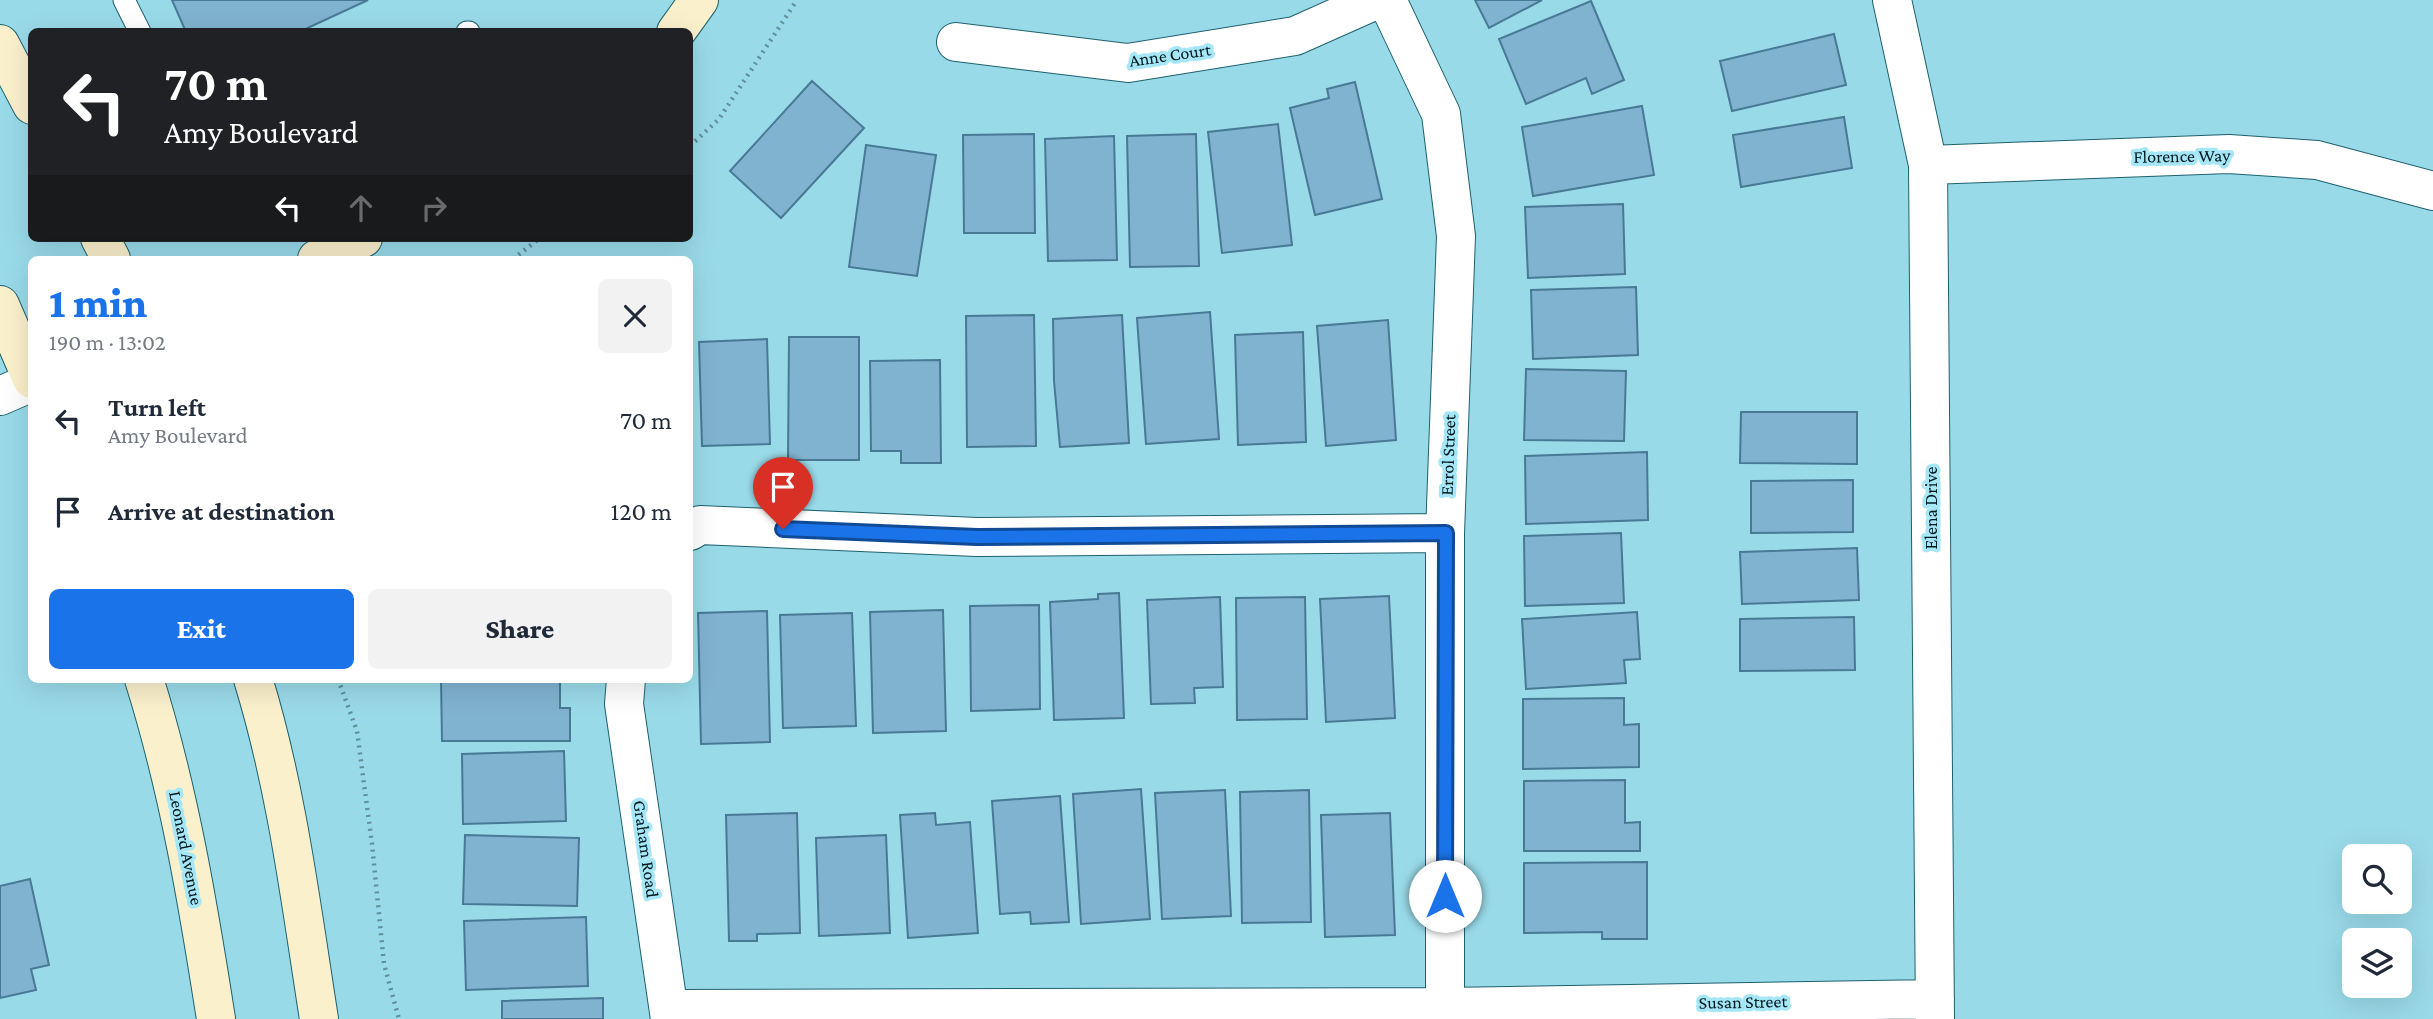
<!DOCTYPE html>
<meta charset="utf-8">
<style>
body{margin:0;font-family:"Crimson Pro",serif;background:#f2f2f3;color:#1f2937;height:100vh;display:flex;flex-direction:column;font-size:26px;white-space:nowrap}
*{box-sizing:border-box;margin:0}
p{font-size:23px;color:#747a83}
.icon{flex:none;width:38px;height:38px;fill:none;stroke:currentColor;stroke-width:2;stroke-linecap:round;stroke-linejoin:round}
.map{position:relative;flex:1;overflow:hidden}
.drawer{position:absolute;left:28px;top:256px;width:665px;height:427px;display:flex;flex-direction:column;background:#fff;border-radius:10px;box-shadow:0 7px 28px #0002}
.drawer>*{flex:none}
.banner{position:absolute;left:28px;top:28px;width:665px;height:214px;border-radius:10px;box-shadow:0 7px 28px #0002;background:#202124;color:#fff;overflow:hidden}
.tools{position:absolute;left:2342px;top:844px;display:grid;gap:14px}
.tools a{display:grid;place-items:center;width:70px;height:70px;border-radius:10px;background:#fff;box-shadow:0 7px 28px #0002;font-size:35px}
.pin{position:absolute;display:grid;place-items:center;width:60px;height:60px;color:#fff;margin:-72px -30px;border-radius:50% 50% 50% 0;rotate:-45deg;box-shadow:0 0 7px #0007}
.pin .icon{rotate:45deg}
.me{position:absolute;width:77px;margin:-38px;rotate:0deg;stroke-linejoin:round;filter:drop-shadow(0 0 5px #0008)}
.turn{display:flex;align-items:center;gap:24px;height:147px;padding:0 21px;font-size:32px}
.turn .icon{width:91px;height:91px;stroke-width:2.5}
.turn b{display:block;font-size:49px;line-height:60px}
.lanes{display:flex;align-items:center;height:66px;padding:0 21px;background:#0003;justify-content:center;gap:35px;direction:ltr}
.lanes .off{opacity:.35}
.round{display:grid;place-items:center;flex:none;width:74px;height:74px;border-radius:10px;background:#f2f2f3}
.overview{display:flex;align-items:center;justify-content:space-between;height:119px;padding:0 21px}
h1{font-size:42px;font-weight:800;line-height:52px;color:#1a73e8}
.button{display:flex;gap:14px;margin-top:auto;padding:14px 21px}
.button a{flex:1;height:80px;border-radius:10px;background:#1a73e8;color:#fff;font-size:28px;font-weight:800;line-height:80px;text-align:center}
.button a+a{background:#f2f2f3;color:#1f2937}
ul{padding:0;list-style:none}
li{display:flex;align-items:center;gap:21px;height:91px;padding:0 21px}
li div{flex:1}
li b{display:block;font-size:26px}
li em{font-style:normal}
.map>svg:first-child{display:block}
.building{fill:#80b3d0;stroke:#487995;stroke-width:2}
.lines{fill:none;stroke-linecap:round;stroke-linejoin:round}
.lane-casing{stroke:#1e616e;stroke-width:23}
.street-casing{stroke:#1e616e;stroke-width:40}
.secondary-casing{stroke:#1e616e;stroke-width:40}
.path{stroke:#5f909b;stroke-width:4.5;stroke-dasharray:2 5;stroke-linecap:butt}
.lane{stroke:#fff;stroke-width:21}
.street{stroke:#fff;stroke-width:38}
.secondary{stroke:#faf0cc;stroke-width:38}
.route-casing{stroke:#114b97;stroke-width:18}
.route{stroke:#1a73e8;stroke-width:12}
.labels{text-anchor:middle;stroke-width:7;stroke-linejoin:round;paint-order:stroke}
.street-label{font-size:18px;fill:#00171c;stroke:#a6e7f7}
</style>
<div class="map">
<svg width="2433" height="1019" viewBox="0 0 2433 1019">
<rect width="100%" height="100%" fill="#99dae9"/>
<!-- building -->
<path class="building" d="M172,0H368L299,32H186Z
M1475,0H1542L1489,28Z
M1591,1L1624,80L1592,94L1586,78L1526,104L1499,39Z
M1834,34L1846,85L1732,111L1720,61Z
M812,81L864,128L781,218L730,171Z
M1355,82L1382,199L1315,215L1290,108L1329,98L1327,89Z
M1642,106L1654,175L1533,196L1522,127Z
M1844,117L1852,168L1741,187L1733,135Z
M1278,124L1292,245L1222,253L1208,132Z
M1034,134L1035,233H964L963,135Z
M1196,134L1199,266L1130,267L1127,136Z
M1114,136L1117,260L1048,261L1045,139Z
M866,145L936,155L917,276L849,267Z
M1623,204L1625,274L1528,278L1525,207Z
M1636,287L1638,355L1533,359L1531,290Z
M1210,312L1219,439L1146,444L1137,318Z
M1034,315L1036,446L967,447L966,316Z
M1122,315L1129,443L1060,447L1054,381L1053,319Z
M1388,320L1396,440L1326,446L1317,326Z
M1303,332L1306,442L1238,445L1235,335Z
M789,337H859V460H788Z
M767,339L770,444L702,446L699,342Z
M940,360L941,463H901V451H871L870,361Z
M1526,369L1626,371L1624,441L1524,440Z
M1741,412H1857V464L1740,463Z
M1647,452L1648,520L1526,524L1525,456Z
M1853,480V532L1751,533V481Z
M1621,533L1624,603L1525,606L1524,536Z
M1857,548L1859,600L1742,604L1740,552Z
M1119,593L1124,718L1054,720L1050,602L1098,599V594Z
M1389,596L1395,718L1326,722L1320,599Z
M1220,597L1223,687L1194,688L1195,703L1151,704L1147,600Z
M1305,597L1307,719L1237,720L1236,598Z
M1039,605L1040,709L971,711L970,606Z
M943,610L946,731L873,733L870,612Z
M767,611L770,742L701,744L698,613Z
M1637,612L1640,659L1624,660L1626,683L1526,689L1522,619Z
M852,613L856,726L783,728L780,615Z
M1854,617L1855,670L1740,671V619Z
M441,679H560V708H570V741H442Z
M1624,698V725L1639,724V767L1523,769V699Z
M564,751L566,821L463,824L462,754Z
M1625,780V823L1640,822V851H1524V781Z
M1141,789L1150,919L1081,924L1073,794Z
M1225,790L1231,916L1162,919L1155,793Z
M1309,790L1311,922L1242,923L1240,792Z
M1060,796L1069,922L1031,924L1030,912L1000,914L992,801Z
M797,813L800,933L757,934V941H729L726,815Z
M935,813L936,825L970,822L978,933L908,938L900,815Z
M1390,813L1395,935L1325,937L1321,815Z
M465,835L579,838L577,906L463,904Z
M886,835L890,933L819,936L816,838Z
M1647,862V939H1602V932L1524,933V863Z
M30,879L49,965L31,969L36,990L0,998V886Z
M586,917L588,986L466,990L464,921Z
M603,998V1019H502V1001Z"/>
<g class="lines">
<defs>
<path id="lane" d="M124,0L140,32
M467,32H469"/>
<path id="street" d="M1387,0L1441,114L1456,236L1445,533V1007
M1892,0L1928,165L1935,1019
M956,42L1128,63L1295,36L1376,0
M1928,165L2229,154L2317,160L2433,191
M0,396L32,382
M690,531L700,525L977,537L1445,533
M626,679L624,704L670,1019
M670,1009L1445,1007L1935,999"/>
<path id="secondary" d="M676,32L699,0
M0,44L32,105
M100,238L111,259
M317,259L363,238
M0,305L32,379
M144,679C179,790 198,904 216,1019
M253,679C287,789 301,905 319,1019"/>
</defs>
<!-- lane casing -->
<use href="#lane" class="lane-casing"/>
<!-- street casing -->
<use href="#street" class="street-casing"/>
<!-- secondary casing -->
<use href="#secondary" class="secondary-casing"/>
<!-- path -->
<path class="path" d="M690,146L719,119L797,0
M513,259L540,238
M338,679L357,731L372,844L384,964L399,1019"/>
<!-- lane -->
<use href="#lane" class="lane"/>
<!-- street -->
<use href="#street" class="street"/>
<!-- secondary -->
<use href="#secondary" class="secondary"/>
</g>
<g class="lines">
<defs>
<path id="route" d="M783,529L977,537L1446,533L1445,896"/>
</defs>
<!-- route casing -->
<use href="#route" class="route-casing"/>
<!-- route -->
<use href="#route" class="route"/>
</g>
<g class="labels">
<!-- street labels -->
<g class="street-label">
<text transform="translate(1170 55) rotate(-8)" y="6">Anne Court</text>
<text transform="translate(2182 156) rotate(-1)" y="6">Florence Way</text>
<text transform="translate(1448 455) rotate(-88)" y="6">Errol Street</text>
<text transform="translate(1931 508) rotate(-90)" y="6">Elena Drive</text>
<text transform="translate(186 848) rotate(79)" y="6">Leonard Avenue</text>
<text transform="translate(646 849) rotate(82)" y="6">Graham Road</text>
<text transform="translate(1743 1002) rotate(-1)" y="6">Susan Street</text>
</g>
</g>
</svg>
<div class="tools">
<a><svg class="icon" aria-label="search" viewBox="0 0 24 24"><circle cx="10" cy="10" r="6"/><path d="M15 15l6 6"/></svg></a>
<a><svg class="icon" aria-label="layers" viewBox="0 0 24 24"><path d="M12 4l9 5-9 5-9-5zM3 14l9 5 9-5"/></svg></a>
</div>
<div class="pin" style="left:783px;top:529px;background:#d93025"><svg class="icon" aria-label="arrive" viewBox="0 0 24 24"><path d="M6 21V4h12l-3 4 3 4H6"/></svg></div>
<svg class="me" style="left:1445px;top:896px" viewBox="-20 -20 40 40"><circle r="19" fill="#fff"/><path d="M0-13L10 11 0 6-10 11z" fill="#1a73e8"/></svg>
<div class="banner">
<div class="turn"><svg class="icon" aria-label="left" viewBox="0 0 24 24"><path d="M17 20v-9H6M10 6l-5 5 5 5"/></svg><div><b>70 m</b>Amy Boulevard</div></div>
<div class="lanes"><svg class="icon" aria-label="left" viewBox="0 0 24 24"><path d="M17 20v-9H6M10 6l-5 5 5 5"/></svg><svg class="icon off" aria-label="ahead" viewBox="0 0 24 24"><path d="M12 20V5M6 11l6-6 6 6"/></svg><svg class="icon off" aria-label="right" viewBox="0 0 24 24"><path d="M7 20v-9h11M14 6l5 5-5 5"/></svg></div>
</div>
<section class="drawer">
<div class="overview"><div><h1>1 min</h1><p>190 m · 13:02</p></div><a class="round"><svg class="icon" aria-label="close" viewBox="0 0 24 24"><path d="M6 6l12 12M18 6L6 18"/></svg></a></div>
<ul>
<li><svg class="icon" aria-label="left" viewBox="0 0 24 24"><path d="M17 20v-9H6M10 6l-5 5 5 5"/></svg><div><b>Turn left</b><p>Amy Boulevard</p></div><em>70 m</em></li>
<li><svg class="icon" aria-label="arrive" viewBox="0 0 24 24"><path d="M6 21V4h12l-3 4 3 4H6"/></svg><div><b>Arrive at destination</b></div><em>120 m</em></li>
</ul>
<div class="button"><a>Exit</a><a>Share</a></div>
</section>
</div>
